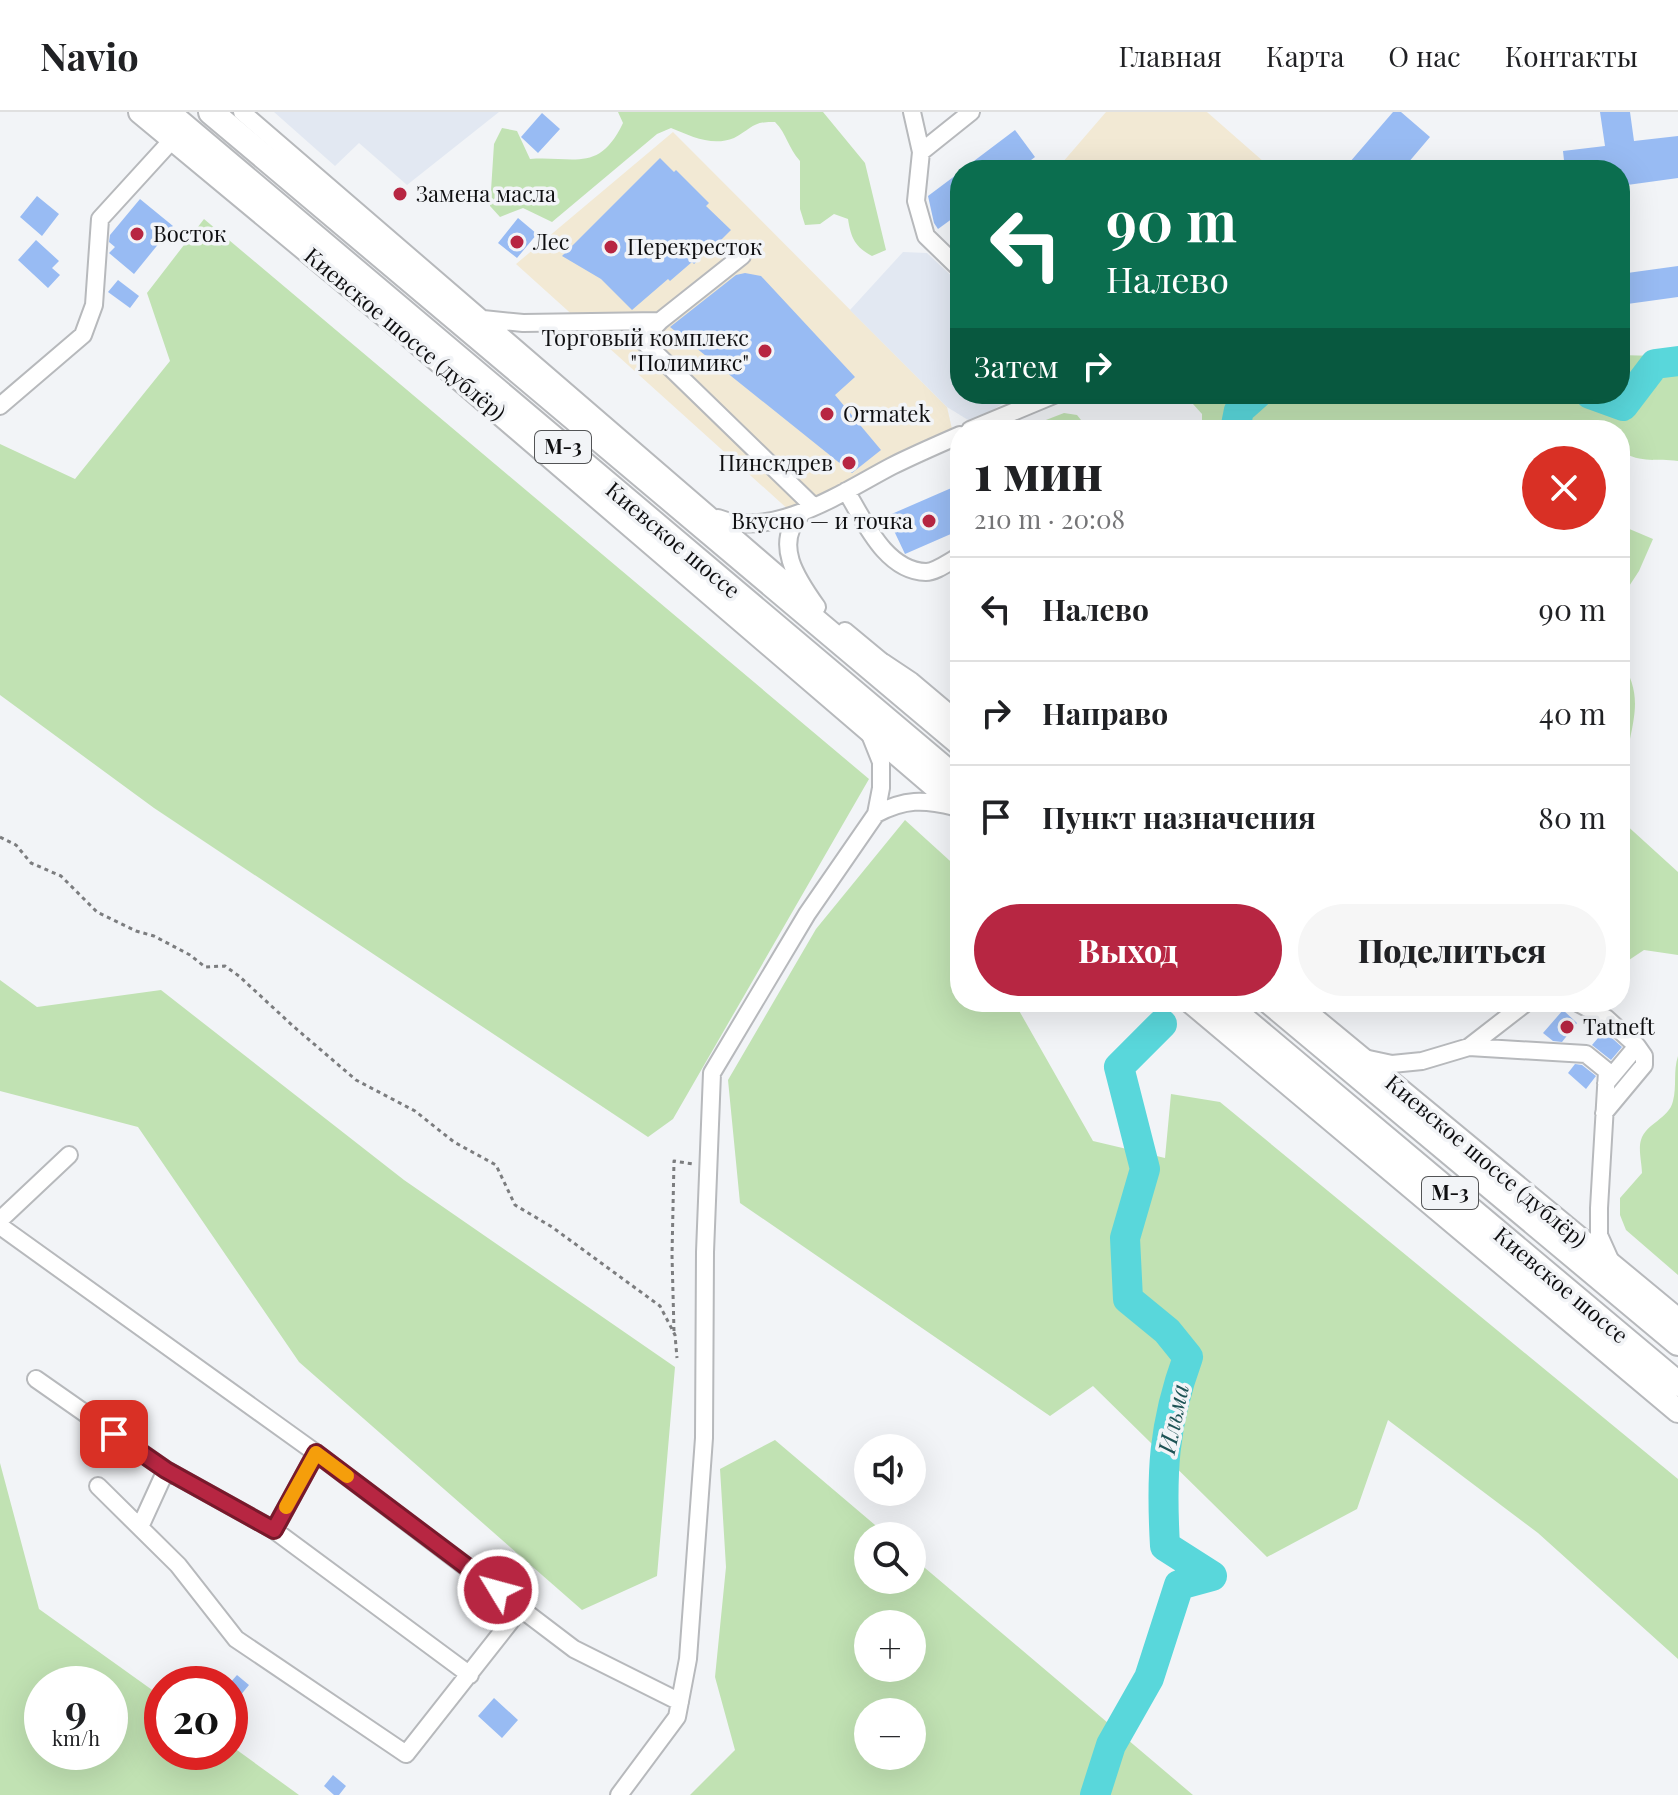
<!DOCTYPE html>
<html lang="ru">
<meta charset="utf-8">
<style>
body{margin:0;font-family:"Playfair Display",serif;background:#f6f6f6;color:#202124;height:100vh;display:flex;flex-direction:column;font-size:30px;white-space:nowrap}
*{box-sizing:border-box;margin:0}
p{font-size:26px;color:#757577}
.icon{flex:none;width:44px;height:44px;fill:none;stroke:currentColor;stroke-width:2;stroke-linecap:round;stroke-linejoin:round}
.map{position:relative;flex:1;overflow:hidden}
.details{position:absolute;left:950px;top:308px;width:680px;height:592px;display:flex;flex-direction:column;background:#fff;border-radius:32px;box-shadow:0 8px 32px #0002}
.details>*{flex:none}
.banner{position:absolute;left:950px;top:48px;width:680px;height:244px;border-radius:32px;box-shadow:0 8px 32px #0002;background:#0b6e4f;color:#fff;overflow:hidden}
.tools{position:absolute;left:854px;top:1322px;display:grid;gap:16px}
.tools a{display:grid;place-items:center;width:72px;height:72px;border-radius:50%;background:#fff;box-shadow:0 8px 32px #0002;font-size:40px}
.speed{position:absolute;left:24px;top:1554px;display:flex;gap:16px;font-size:40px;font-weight:700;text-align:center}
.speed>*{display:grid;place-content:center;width:104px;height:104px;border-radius:50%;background:#fff;box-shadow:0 8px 32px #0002;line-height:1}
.speed small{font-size:20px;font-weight:400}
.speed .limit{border:12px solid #d22;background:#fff;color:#111}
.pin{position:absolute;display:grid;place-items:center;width:68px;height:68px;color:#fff;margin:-34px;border-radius:16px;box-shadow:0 4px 12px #0006}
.me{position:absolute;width:88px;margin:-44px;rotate:307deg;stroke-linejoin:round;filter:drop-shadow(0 0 6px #0008)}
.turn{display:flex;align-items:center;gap:28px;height:168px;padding:0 24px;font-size:36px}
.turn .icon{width:104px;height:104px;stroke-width:2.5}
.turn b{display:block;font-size:56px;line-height:68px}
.then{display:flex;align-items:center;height:76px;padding:0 24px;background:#0003;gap:16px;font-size:30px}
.round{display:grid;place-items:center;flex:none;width:84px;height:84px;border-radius:42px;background:#f6f6f6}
.headline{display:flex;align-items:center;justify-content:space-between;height:136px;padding:0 24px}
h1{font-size:48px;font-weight:800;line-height:60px}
.cta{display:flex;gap:16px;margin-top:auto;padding:16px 24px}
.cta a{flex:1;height:92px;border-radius:48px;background:#b72642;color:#fff;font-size:32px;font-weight:800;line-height:92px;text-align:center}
.cta a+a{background:#f6f6f6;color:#202124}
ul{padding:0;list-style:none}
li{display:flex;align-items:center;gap:24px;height:104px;padding:0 24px;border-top:2px solid #e0e0e0}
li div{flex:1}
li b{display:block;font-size:30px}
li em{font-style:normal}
header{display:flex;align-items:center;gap:48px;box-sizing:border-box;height:112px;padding:0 40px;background:#fff;border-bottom:2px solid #e0e0e0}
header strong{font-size:38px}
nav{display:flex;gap:44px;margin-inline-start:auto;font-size:28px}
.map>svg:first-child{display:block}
.commercial{fill:#f2e9d4}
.built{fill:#e2e8f2}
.green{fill:#c1e2b3;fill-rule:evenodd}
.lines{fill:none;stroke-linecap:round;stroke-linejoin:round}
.river{stroke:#59d7db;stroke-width:30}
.building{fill:#98bbf3}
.minor-casing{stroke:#b7b9bc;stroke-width:20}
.major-casing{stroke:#b7b9bc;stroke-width:26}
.highway-casing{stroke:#b7b9bc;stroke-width:28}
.path{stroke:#7c7d7f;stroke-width:3;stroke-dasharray:4 4;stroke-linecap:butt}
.minor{stroke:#fff;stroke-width:16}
.major{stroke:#fff;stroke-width:22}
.highway{stroke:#fff;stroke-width:24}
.route-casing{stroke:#77192b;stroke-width:20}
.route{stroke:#b72642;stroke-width:14}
.slow{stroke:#f59e0b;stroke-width:14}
.poi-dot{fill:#b72642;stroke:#f2f4f7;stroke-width:3}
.labels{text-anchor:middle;stroke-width:7;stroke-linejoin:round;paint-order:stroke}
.shield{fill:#f2f4f7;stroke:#535456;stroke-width:2}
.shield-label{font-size:20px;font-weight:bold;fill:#0f0f11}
.poi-label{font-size:22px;fill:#0f0f11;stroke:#f2f4f7;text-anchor:start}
.street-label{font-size:22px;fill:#0f0f11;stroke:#f2f4f7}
.water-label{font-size:24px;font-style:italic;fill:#1d5355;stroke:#f2f4f7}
</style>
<header>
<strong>Navio</strong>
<nav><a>Главная</a><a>Карта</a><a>О нас</a><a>Контакты</a></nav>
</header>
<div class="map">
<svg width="1678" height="1683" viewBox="0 0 1678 1683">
<rect width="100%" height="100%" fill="#f2f4f7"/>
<!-- commercial -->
<path class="commercial" d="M1106,0H1207L1273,58H1056Z
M673,20L947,295L952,317L791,400L516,152Z"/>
<!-- built -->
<path class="built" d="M274,0H499L407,73L359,31L335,54Z
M903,140L927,141L960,172V282H1017L973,311L947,295L850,198Z"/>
<!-- green -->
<path class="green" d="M618,0H823L865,51L886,138L872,144C855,135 851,126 848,107L834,102L820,112L805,113L800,97V49C788,36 787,22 775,10C752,9 752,17 734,26C712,35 691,24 671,16L657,22L552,110L523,96L500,105L490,94L494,32L502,16L517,19L530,47C575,44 599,61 623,11Z
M204,107L869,667L673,1007L648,1025L154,696L0,583V332L75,367L170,249L147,181Z
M1678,239V349C1656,346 1643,352 1620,339V318C1609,318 1598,319 1587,318C1571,317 1560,308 1543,318H1202V302L1184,282H1620V243L1656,244Z
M1064,301L1077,303L1089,318H1020Z
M1620,413L1653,427L1639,459L1620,488Z
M1620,546C1639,577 1637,594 1630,627L1620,625Z
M1620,700L1623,710L1678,760V843L1644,838L1620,854Z
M905,708L960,758V890H1020L1017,895L1093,1029L1165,1046L1171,982L1220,990L1678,1367V1547L1538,1421L1388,1308L1357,1397L1267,1445L1093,1274L1050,1304L740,1091L728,968L816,817Z
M0,868L37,895L161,878L404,1068L675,1255L657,1464L582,1498L299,1250L138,1015L0,979Z
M1678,944V1163L1626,1118L1620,1103V1086L1642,1061C1642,1052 1638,1037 1641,1028C1646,1011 1669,1007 1673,989C1677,974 1673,959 1678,944Z
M775,1328L888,1424H868V1468H912V1445L1193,1683H690L735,1638L715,1565L726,1455L720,1357ZM868,1512H912V1556H868ZM912,1600V1644H868V1600Z
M0,1351L39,1497L162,1585V1640H230V1633L299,1683H0ZM42,1572H110V1640H42Z"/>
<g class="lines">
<!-- river -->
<path class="river" d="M1590,282L1623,294L1655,252L1678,249
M1235,318L1239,298L1257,282
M1095,1683L1111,1633L1149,1566L1179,1473L1212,1464L1165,1434C1161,1363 1163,1313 1188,1245L1167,1219L1128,1187L1125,1126L1145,1057L1119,955L1162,912"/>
</g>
<!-- building -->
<path class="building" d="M1393,0H1401L1430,25L1402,58H1343Z
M1600,0H1630L1634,29L1678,24V66L1620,74V58H1565L1563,39L1605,34Z
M542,1L560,17L538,41L521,25Z
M1015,18L1035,45L1018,58H962Z
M660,46L674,60L676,58L709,91L706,94L731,118L705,144L704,143L694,152L692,150L670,169L668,167L632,198L601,167L562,144Z
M960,60V101L938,117L934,111L928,84Z
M37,84L59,102L42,124L20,105Z
M140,87L173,114L134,162L109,141L115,135L109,130L110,123Z
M518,106L537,122L517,146L498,131Z
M36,128L59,149L52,156L60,163L48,176L18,148Z
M1678,154V185L1620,193V162Z
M745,161L761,164L855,265L835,283L881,338L852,361L670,215L736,163Z
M118,168L139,184L130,196L108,180Z
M956,374L960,383V418L905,442L887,404Z
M1563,898L1577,911L1562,930L1553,929L1543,921Z
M1604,919L1622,935L1611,948L1592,933Z
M1575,952L1582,953L1596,964L1586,977L1568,961Z
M237,1563L249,1573L230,1596V1571Z
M494,1586L518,1608L502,1626L478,1604Z
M333,1663L346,1674L339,1683H334L324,1674Z"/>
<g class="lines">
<defs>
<path id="minor" d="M242,0L800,481
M912,0L921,40L916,89L926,124L960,157
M921,40L971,0
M742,144L660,209L642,228L814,395
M483,207L523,211L660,209
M0,294L83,223L94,193L100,107L173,27
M970,318L1056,282
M846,379C864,408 885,459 926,460C936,460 950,449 960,444
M802,401C772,431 797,467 817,495
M718,406C774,428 844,379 892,354C914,343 937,333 960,323
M845,519L892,558
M876,702C905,687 923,687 955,695
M1576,890L1606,906L1637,934L1606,971
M1469,935L1527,890
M1364,946L1392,952L1422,949L1469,935L1586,942L1607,959L1599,1096V1123L1612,1152
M1604,1001L1644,953V944L1637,934
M0,1108L69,1043
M0,1114L316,1341L574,1537L680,1590
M36,1267L166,1358L274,1418L470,1563
M98,1374L178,1453L236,1527L406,1642L521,1496
M140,1415L166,1358
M274,1418L316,1341
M619,1683L677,1605L688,1547L704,1326L705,1140L712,961L807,802L876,702L881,676V650L869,620"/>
<path id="major" d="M140,0L405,220L960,696
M882,553L909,571L960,614
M1191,890L1678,1299
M1293,890L1678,1208"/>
<path id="highway" d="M167,0L960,670
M211,0L960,631
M1223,890L1678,1272
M1270,890L1678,1231"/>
</defs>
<!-- minor casing -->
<use href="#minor" class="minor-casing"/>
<!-- major casing -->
<use href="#major" class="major-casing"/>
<!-- highway casing -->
<use href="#highway" class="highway-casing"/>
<!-- path -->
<path class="path" d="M0,725L16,733L31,751L61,764L97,800L136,819L154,824L190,843L205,855L225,854L239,864L293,914L356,968L415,999L454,1030L496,1053L515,1093L552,1115L660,1194L675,1223L677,1246
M674,1219L672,1143L674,1049L693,1052"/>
<!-- minor -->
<use href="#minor" class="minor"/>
<!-- major -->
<use href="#major" class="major"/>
<!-- highway -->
<use href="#highway" class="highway"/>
</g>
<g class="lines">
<defs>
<path id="route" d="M114,1322L166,1358L274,1418L316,1341L498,1478"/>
</defs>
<!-- route casing -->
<use href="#route" class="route-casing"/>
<!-- route -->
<use href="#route" class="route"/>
<!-- slow -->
<path class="slow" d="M286,1395L316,1341L347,1364"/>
</g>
<!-- markers -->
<g class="poi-dot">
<circle cx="400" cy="82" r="8"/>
<circle cx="137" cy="122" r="8"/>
<circle cx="517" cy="130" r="8"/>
<circle cx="611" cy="135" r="8"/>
<circle cx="765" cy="239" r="8"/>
<circle cx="827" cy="302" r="8"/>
<circle cx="849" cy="351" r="8"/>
<circle cx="929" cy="409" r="8"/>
<circle cx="1567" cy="915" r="8"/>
</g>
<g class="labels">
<!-- shield labels -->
<g class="shield">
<rect x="535" y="319" width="56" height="32" rx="6"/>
<rect x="1422" y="1065" width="56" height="32" rx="6"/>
</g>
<g class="shield-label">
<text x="563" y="342">М-3</text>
<text x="1450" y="1088">М-3</text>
</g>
<!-- poi labels -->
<g class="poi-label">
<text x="416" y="90">Замена масла</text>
<text x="153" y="130">Восток</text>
<text x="533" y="138">Лес</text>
<text x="627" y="143">Перекресток</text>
<text x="749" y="234" text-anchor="end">Торговый комплекс<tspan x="749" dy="25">"Полимикс"</tspan></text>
<text x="843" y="310">Ormatek</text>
<text x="833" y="359" text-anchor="end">Пинскдрев</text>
<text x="913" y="417" text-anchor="end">Вкусно — и точка</text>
<text x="1583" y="923">Tatneft</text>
</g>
<!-- street labels -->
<g class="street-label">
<text transform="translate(405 222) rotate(40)" y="8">Киевское шоссе (дублёр)</text>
<text transform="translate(673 428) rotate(40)" y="8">Киевское шоссе</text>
<text transform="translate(1486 1049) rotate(40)" y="8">Киевское шоссе (дублёр)</text>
<text transform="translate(1561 1173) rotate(40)" y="8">Киевское шоссе</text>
</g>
<!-- water labels -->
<g class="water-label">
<text transform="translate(1174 1307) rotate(-78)" y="8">Ильма</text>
</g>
</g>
</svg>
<div class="tools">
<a><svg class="icon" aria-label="sound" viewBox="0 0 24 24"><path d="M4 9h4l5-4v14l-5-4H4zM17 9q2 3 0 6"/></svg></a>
<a><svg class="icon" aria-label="search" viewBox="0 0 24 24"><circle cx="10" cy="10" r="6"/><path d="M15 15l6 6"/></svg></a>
<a>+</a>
<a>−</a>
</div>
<div class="speed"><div>9<small>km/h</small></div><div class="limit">20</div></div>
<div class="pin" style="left:114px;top:1322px;background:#d93025"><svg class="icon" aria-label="arrive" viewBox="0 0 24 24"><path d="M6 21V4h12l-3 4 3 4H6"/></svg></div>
<svg class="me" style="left:498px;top:1478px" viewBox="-20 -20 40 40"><circle r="17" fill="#b72642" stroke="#fff" stroke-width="3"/><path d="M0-11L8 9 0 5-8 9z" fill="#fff"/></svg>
<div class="banner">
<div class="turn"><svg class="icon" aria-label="left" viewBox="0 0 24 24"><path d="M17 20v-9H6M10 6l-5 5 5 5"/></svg><div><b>90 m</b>Налево</div></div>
<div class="then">Затем<svg class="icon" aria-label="right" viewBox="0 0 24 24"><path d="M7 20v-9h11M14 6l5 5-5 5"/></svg></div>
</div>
<section class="details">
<div class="headline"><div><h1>1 мин</h1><p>210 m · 20:08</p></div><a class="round" style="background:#d93025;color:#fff"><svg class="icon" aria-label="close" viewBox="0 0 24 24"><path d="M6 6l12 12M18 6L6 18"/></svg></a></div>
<ul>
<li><svg class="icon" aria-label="left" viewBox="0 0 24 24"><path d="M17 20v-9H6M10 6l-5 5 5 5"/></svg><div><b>Налево</b></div><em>90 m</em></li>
<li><svg class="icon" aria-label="right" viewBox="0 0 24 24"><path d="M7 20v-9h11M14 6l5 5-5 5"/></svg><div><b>Направо</b></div><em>40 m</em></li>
<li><svg class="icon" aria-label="arrive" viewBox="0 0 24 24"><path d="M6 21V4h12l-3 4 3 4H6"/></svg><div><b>Пункт назначения</b></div><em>80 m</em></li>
</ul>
<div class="cta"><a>Выход</a><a>Поделиться</a></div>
</section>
</div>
